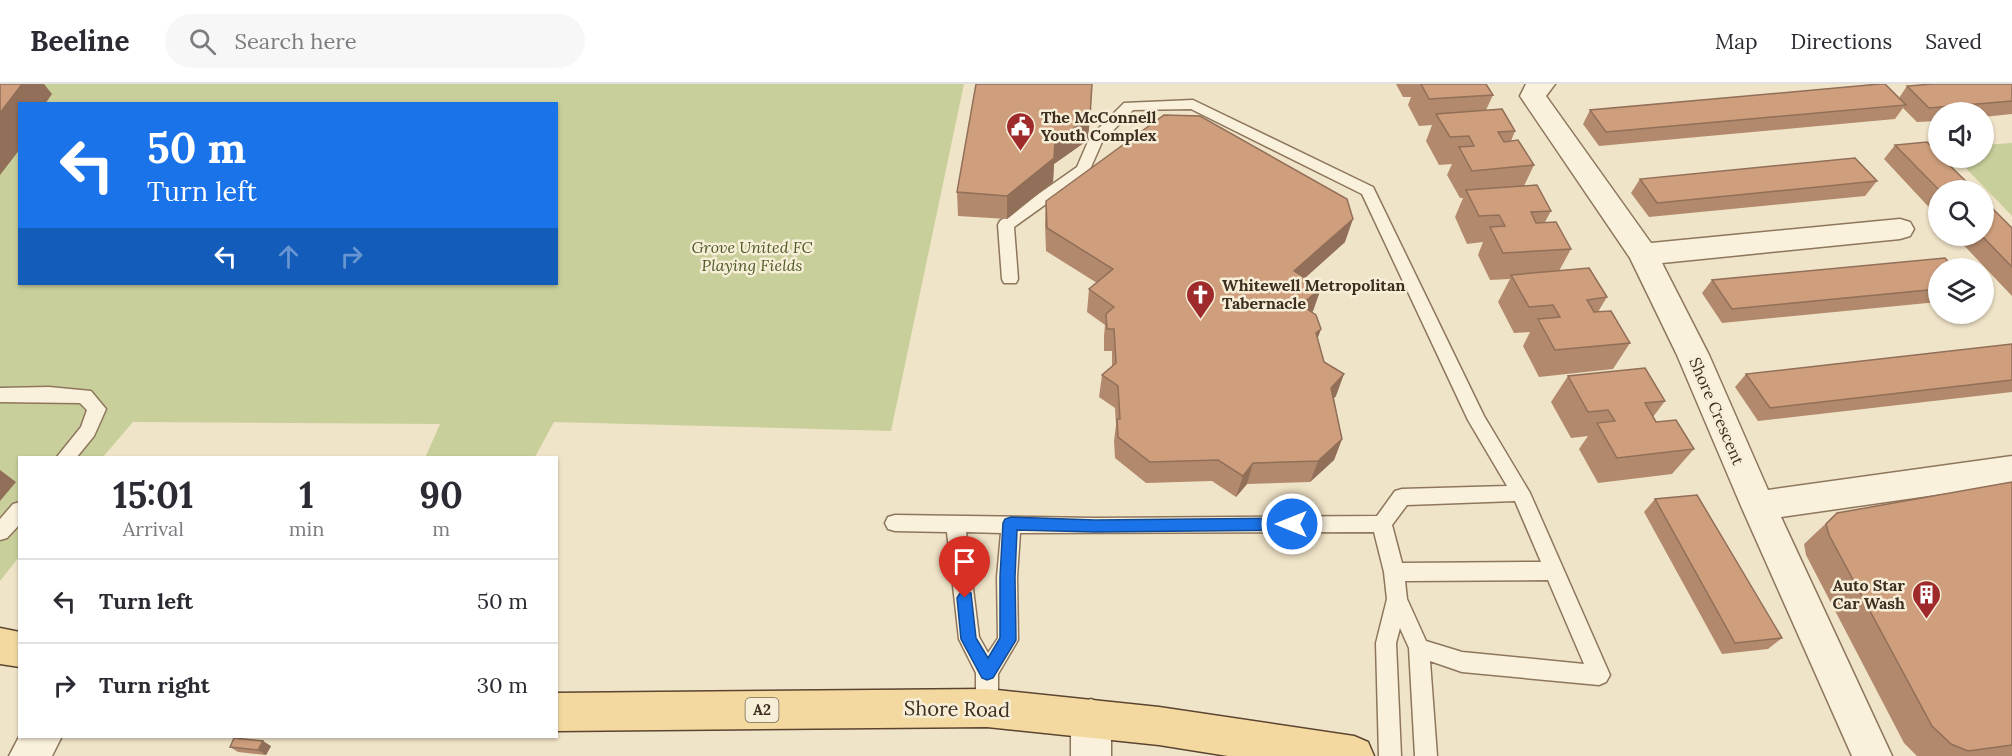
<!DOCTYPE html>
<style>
body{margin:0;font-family:Lora,serif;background:#f7f7f7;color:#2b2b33;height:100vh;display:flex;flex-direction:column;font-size:22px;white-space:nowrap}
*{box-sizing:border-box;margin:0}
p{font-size:20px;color:#7c7c81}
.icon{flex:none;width:33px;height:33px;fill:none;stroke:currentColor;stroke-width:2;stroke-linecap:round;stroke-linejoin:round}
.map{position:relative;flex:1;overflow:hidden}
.details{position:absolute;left:18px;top:372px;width:540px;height:282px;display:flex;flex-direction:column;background:#fff;border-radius:0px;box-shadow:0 2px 4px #0004}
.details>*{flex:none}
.top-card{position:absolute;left:18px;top:18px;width:540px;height:183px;border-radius:0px;box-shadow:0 2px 4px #0004;background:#1a73e8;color:#fff;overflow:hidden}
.fabs{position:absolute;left:1928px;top:18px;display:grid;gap:12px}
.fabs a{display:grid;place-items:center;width:66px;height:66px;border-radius:50%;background:#fff;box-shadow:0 2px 4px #0004;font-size:30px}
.pin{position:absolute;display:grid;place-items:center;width:51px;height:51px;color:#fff;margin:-62px -26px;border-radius:50% 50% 50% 0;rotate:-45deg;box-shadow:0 0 6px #0007}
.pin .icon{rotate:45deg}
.me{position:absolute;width:66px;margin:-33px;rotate:270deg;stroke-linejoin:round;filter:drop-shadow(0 0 4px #0008)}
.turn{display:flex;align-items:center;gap:21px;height:126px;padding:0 30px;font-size:27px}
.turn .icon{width:78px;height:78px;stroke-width:2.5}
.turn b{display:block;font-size:42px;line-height:51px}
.lanes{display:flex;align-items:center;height:57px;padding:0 30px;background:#0003;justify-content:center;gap:30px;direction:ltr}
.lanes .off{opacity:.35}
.eta{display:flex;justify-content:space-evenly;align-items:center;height:102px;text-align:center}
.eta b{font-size:36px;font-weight:700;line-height:42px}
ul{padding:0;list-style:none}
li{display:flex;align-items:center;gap:18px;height:84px;padding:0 30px;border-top:2px solid #e1e1e2}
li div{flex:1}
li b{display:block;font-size:22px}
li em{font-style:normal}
header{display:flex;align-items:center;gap:36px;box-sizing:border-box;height:84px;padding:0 30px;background:#fff;border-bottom:2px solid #e1e1e2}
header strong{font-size:28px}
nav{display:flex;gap:33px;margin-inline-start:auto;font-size:21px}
.search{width:420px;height:54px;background:#f7f7f7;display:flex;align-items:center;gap:15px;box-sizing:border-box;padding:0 21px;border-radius:33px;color:#7c7c81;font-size:22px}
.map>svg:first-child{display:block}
.green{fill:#c9cf9b;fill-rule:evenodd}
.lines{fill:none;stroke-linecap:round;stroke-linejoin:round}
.service-casing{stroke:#8d765c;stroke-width:3}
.minor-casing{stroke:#8d765c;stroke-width:3}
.tertiary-casing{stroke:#8d765c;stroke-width:3}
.primary-casing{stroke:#5b4430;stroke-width:3}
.service{fill:#faf1dc;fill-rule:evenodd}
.minor{fill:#faf1dc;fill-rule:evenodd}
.tertiary{fill:#faf1dc;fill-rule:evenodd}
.primary{fill:#f3d9a0;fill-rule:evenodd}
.wall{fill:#b2896c}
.shaded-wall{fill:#916f58}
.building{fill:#cf9f7d;stroke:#916f58;stroke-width:1.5}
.route{fill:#1a73e8;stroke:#114b97;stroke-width:1.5}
.labels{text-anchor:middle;stroke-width:5;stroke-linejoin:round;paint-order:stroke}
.shield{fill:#f7eed8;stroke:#756857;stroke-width:1.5}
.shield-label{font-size:15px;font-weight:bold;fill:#3d2e20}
.poi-label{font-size:16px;font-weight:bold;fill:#3d2e20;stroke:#f7eed8;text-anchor:start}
.park-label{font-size:16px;font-style:italic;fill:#4d5a26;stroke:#f7eed8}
.street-label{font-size:16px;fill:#3d2e20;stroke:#f7eed8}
.near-street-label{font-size:20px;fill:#3d2e20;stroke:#f7eed8}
</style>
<header>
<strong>Beeline</strong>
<div class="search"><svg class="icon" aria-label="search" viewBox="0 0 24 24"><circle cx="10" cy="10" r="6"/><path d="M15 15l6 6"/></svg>Search here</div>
<nav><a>Map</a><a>Directions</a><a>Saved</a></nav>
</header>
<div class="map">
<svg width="2012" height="672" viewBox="0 0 2012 672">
<rect width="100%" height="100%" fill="#f0e4c8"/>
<!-- green -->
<path class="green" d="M0,0H964L891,347L554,338L535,373L425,374L440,340L133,338L103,373L20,374L19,473L0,497ZM20,20H556V200H20Z
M2012,59V132L1956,74H1983V61Z"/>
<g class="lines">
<defs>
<path id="service" d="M1193,16L1373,103L1484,332L1530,409L1610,591L1606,598L1599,601L1462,588L1430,577L1437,672H1415L1409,564L1400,544L1396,559L1401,672H1379L1376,559L1387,515L1384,488L1374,448L1020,449L1017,493L1018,556L998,590V624L995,631L987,634L979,631L976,624V589L959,555L947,448L895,447L888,445L885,439L888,433L895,431L1095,434L1377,432L1395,407L1402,405L1507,402L1468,336L1362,110L1191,25L1133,26L1102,58L1088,90L1014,143L1018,195L1016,199H1004L1002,195L998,141L1000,137L1077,83L1090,53L1124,19ZM1515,417L1541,478L1402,479L1392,441L1407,421ZM966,448L1001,449L997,493L998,554L988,569L979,553ZM1548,496L1584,580L1462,568L1426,557L1407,515L1405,497Z
M49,303L91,307L106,325L94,352L76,374H56L81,343L87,326L80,319L0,318V304Z
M20,418V440L7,454L0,456V435L13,420Z"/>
<path id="minor" d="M1526,0H1555L1546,12L1651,159L1900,135L1910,138L1914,145L1910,152L1900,155L1662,179L1709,271L1768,406L2012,372V400L1781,433L1892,672H1852L1741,422L1677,271L1630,174L1520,12Z
M1091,615L1105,621L1111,634V672H1071V634L1077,621Z"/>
<path id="tertiary" d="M20,651V652H62L52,672H9Z"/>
<path id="primary" d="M0,544L20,548V583L0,580Z
M987,605L1159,623L1354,652L1368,658L1374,672H1228L1159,661L987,643L556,647V609Z"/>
</defs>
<!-- service casing -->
<use href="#service" class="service-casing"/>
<!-- minor casing -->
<use href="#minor" class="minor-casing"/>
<!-- tertiary casing -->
<use href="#tertiary" class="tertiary-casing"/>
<!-- primary casing -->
<use href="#primary" class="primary-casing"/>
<!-- service -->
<use href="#service" class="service"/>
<!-- minor -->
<use href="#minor" class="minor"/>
<!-- tertiary -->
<use href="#tertiary" class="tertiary"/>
<!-- primary -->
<use href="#primary" class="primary"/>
</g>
<!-- wall -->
<path class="wall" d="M1396,0H1486L1493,11L1486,26L1515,47L1511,57L1534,81L1524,102L1551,127L1545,138L1571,165L1559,187L1607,213L1598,228L1630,259L1613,285L1539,293L1523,262L1530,248L1514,249L1498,218L1510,195L1490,196L1478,171L1483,158L1467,160L1455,133L1463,114H1460L1447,91L1452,80L1439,81L1426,57L1432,41L1419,42L1408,21L1411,13H1403Z
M2012,0V30L1983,33V28H1938V37L1917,38L1903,24L1895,35L1599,62L1583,40L1590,26L1899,14L1907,2Z
M1088,56L1054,80L1053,98L1007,135L958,132L957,108Z
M1895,61L1938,106V133L1884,75Z
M1640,95L1877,97L1865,112L1649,133L1631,109Z
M1046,117L1345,158L1305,194L1321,204L1313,227L1312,228L1321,245L1317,255L1324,278L1336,312L1334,314L1342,355L1334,376L1310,398L1247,400L1236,413L1212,397L1146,399L1115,374L1114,357L1116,341L1115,324L1099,313L1102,291L1112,282V267H1104V252L1105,241L1087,228L1089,205L1097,199L1046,167L1045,140Z
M2012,144V212L1955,152H1983Z
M1938,184V218L1722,239L1702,209L1712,196Z
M2012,260V308L1758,337L1735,303L1746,290Z
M1568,292L1665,317L1653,333L1656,338L1694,365L1672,390L1598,399L1579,365L1588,352L1571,354L1551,318Z
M2012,398V672H1917L1904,659L1806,471L1804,460L1837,429Z
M1655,415L1782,554L1768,565L1722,570L1644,428Z
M271,662L266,671L238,668L230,663Z"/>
<!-- shaded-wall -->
<path class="shaded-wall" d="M22,0H44L52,10L45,20H20V54L18,56L20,58V65L0,91V29Z
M1090,33L1088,56L1054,80L1053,98L1007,135V112L1055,57Z
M1353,135L1345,158L1287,210L1294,187Z
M1321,204L1313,227L1294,244L1301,221Z
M1321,245L1313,267L1316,249Z
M1344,290L1336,312L1323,325L1331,304Z
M1342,355L1334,376L1310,398L1318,377Z
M1253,379L1247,400L1236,413L1243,392Z
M0,386L16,398L0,417Z
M263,657L271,662L266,671L258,666Z"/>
<!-- building -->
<path class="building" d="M0,0H22L0,29Z
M976,0H1092L1090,33L1055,57L1054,74L1007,112L957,108Z
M1421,0H1486L1493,11L1429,15Z
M1880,0H1885L1906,21L1606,48L1590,26Z
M1933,0H2012V17L1929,24L1907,2Z
M1502,25L1515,47L1498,48L1504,58L1518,56L1534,81L1472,87L1459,63L1474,62L1469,52L1450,53L1436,30Z
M1164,31L1200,32L1347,115L1353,135L1294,187L1321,204L1301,221L1316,231L1321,245L1316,249L1324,278L1344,290L1331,304L1342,355L1318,377L1253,379L1243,392L1218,376L1150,378L1118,353L1117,335H1120L1118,302L1102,291L1116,279L1114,245H1107L1106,230L1114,223L1089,205L1113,185L1047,144L1046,117Z
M1927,58L1938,69V74H1942L1975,106H1939L1895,61Z
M1855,74L1877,97L1657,119L1640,95Z
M1537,101L1551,127L1531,128L1536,139L1556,138L1571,165L1503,169L1490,143L1505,142L1499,131L1479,132L1466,106Z
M1983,115L2012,144V183L1982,152H1983Z
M1945,174L1954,184H1938V205L1732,225L1712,196Z
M1589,184L1607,213L1587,216L1594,228L1611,227L1630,259L1555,266L1538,235L1560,233L1553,221L1529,223L1511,191Z
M2012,260V296L1770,324L1746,290Z
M1645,284L1665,317L1645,319L1656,338L1676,336L1694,365L1617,374L1597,339L1615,337L1608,326L1588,328L1568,292Z
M2012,398V661L1968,667L1951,660L1932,642L1829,451L1826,440L1837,429Z
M1697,411L1782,554L1735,559L1655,415Z
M234,654L263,657L258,666L230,663Z"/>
<!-- route -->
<path class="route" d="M1011,433L1095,436L1292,434L1297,436L1299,440L1297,444L1292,446L1095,448L1017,446L1015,493L1016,556L993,594L987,596L982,594L961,555L957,514L960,509L965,507L971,509L976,554L988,574L1000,554V493L1003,439L1005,435Z"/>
<!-- icons -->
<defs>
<symbol id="civic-pin" viewBox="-11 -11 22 30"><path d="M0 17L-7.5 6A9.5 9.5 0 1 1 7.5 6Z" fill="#9e2a2b" stroke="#f7eed8"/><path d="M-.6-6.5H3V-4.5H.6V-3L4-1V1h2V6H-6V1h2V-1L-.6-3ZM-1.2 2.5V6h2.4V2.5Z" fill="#fff"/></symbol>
<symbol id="church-pin" viewBox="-11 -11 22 30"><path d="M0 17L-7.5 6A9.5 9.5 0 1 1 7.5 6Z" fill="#9e2a2b" stroke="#f7eed8"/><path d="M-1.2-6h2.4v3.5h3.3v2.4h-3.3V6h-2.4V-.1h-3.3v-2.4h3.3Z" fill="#fff"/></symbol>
<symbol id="building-pin" viewBox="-11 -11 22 30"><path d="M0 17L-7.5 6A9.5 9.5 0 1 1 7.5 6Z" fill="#9e2a2b" stroke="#f7eed8"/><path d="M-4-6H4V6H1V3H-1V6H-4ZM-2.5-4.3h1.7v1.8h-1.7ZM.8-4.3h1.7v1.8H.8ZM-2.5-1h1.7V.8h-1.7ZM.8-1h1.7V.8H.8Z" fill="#fff"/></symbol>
</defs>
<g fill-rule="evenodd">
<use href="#civic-pin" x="1004" y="26" width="33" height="45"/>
<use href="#church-pin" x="1184" y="194" width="33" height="45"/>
<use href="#building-pin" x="1910" y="494" width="33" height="45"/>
</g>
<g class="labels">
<!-- shield labels -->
<rect class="shield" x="745.5" y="614" width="33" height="24" rx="4.5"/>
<g class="shield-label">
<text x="762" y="631">A2</text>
</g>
<!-- poi labels -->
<g class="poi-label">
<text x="1041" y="39">The McConnell<tspan x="1041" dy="18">Youth Complex</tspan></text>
<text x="1222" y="207">Whitewell Metropolitan<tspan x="1222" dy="18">Tabernacle</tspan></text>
<text x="1905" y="507" text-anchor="end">Auto Star<tspan x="1905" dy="18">Car Wash</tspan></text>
</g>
<!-- park labels -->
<g class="park-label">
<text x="752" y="169">Grove United FC<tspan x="752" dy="18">Playing Fields</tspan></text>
</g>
<!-- street labels -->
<g class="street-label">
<text transform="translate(1717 327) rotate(67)" y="6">Shore Crescent</text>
</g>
<!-- near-street labels -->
<g class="near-street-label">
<text transform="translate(957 625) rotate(1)" y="7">Shore Road</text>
</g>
</g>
</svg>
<div class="fabs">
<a><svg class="icon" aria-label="sound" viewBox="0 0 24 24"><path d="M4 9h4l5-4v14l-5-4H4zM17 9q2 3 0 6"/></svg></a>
<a><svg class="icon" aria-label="search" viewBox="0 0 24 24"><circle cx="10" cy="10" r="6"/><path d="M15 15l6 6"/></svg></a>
<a><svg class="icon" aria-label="layers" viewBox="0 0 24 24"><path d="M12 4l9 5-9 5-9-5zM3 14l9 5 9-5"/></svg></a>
</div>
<div class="pin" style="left:965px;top:514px;background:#d93025"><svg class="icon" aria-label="arrive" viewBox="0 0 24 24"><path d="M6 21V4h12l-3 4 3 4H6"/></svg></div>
<svg class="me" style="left:1292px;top:440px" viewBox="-20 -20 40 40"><circle r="17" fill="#1a73e8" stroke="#fff" stroke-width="3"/><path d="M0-11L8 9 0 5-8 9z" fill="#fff"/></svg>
<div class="top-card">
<div class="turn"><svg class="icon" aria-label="left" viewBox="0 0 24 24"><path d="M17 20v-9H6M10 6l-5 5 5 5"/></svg><div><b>50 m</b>Turn left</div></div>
<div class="lanes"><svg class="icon" aria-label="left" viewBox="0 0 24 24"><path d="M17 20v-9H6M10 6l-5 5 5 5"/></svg><svg class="icon off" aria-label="ahead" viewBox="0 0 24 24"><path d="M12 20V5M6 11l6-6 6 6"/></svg><svg class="icon off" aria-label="right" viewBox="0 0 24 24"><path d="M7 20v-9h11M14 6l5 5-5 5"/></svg></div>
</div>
<section class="details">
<div class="eta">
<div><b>15:01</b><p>Arrival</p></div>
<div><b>1</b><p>min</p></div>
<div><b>90</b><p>m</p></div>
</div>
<ul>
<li><svg class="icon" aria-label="left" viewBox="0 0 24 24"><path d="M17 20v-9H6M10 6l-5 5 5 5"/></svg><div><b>Turn left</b></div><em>50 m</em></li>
<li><svg class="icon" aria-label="right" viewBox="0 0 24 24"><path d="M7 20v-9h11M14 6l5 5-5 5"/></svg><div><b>Turn right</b></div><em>30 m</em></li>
</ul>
</section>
</div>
